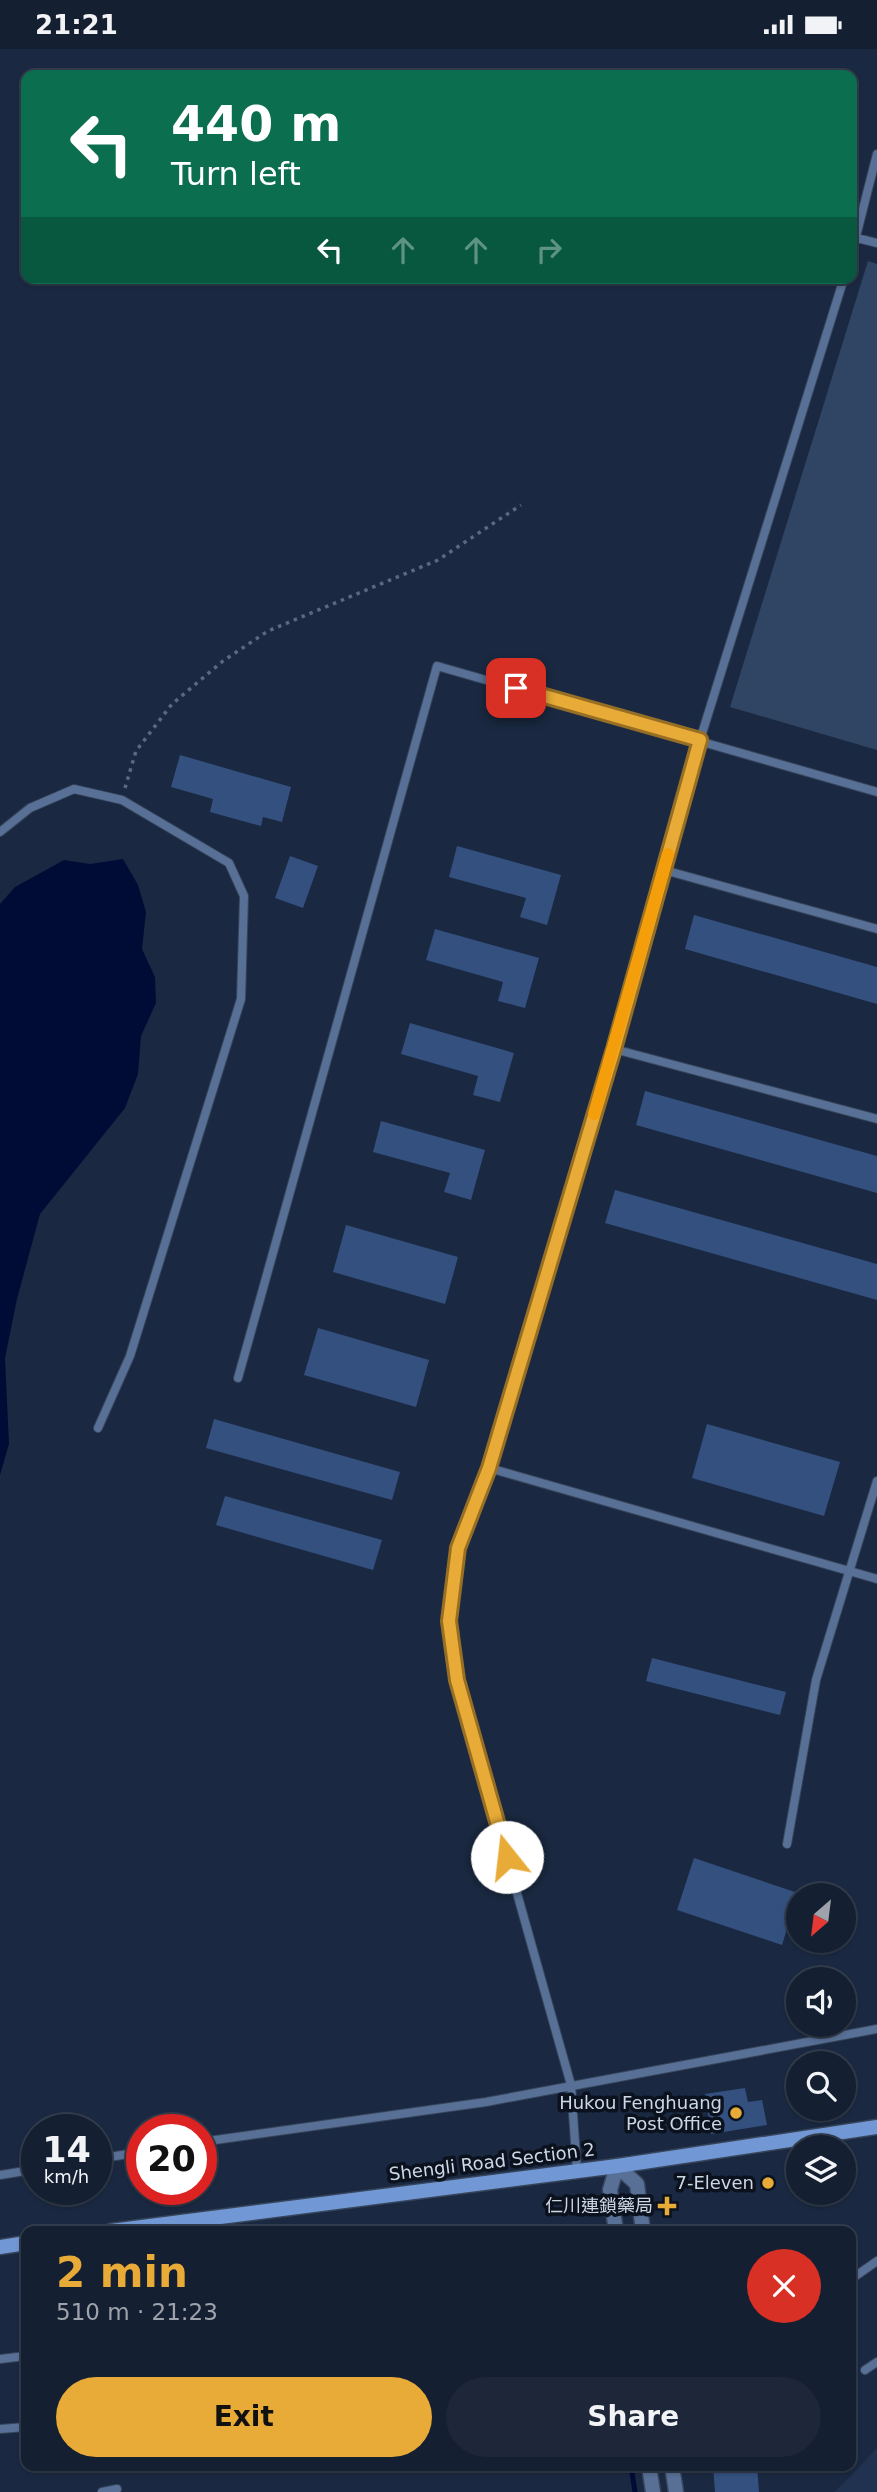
<!DOCTYPE html>
<meta charset="utf-8">
<style>
body{margin:0;font-family:"DejaVu Sans","Noto Sans TC",sans-serif;background:#1d2739;color:#f1f3f6;height:100vh;display:flex;flex-direction:column;font-size:26px;white-space:nowrap}
*{box-sizing:border-box;margin:0}
p{font-size:23px;color:#9da2ab}
.icon{flex:none;width:38px;height:38px;fill:none;stroke:currentColor;stroke-width:2;stroke-linecap:round;stroke-linejoin:round}
.map{position:relative;flex:1;overflow:hidden}
.sheet{position:absolute;left:21px;top:2177px;width:835px;height:245px;display:flex;flex-direction:column;background:#141f31;border-radius:14px;box-shadow:0 2px 5px #0004,0 0 0 2px #333d4d}
.sheet>*{flex:none}
.top-card{position:absolute;left:21px;top:21px;width:836px;height:214px;border-radius:14px;box-shadow:0 2px 5px #0004,0 0 0 2px #333d4d;background:#0b6e4f;color:#fff;overflow:hidden}
.needle{width:46px;rotate:208deg}
.controls{position:absolute;left:786px;top:1834px;display:grid;gap:14px}
.controls a{display:grid;place-items:center;width:70px;height:70px;border-radius:50%;background:#141f31;box-shadow:0 2px 5px #0004,0 0 0 2px #333d4d;font-size:35px}
.speed{position:absolute;left:21px;top:2065px;display:flex;gap:14px;font-size:35px;font-weight:700;text-align:center}
.speed>*{display:grid;place-content:center;width:91px;height:91px;border-radius:50%;background:#141f31;box-shadow:0 2px 5px #0004,0 0 0 2px #333d4d;line-height:1}
.speed small{font-size:18px;font-weight:400}
.speed .limit{border:10px solid #d22;background:#fff;color:#111}
.pin{position:absolute;display:grid;place-items:center;width:60px;height:60px;color:#fff;margin:-30px;border-radius:14px;box-shadow:0 4px 10px #0006}
.me{position:absolute;width:77px;margin:-38px;rotate:344deg;stroke-linejoin:round;filter:drop-shadow(0 0 5px #0008)}
.turn{display:flex;align-items:center;gap:24px;height:147px;padding:0 35px;font-size:32px}
.turn .icon{width:91px;height:91px;stroke-width:2.5}
.turn b{display:block;font-size:49px;line-height:60px}
.lanes{display:flex;align-items:center;height:66px;padding:0 35px;background:#0003;justify-content:center;gap:35px;direction:ltr}
.lanes .off{opacity:.35}
.round{display:grid;place-items:center;flex:none;width:74px;height:74px;border-radius:37px;background:#1d2739}
.head{display:flex;align-items:center;justify-content:space-between;height:119px;padding:0 35px}
h1{font-size:42px;font-weight:600;line-height:52px;color:#e8ab37}
.button{display:flex;gap:14px;margin-top:auto;padding:14px 35px}
.button a{flex:1;height:80px;border-radius:42px;background:#e8ab37;color:#111;font-size:28px;font-weight:600;line-height:80px;text-align:center}
.button a+a{background:#1d2739;color:#f1f3f6}
.status{display:flex;justify-content:space-between;align-items:center;height:49px;padding:0 35px;background:#141f31;direction:ltr}
.status svg{height:19px;fill:currentColor}
.map>svg:first-child{display:block}
.built{fill:#203250}
.green{fill:#304564}
.water{fill:#000c36}
.lines{fill:none;stroke-linecap:round;stroke-linejoin:round}
.stream{stroke:#000c36;stroke-width:5}
.building{fill:#33507f}
.service-casing{stroke:#36455b;stroke-width:10}
.tertiary-casing{stroke:#36455b;stroke-width:17}
.secondary-casing{stroke:#36455b;stroke-width:17}
.path{stroke:#5b697d;stroke-width:3.5;stroke-dasharray:3.5 5;stroke-linecap:butt}
.service{stroke:#587096;stroke-width:8}
.tertiary{stroke:#587096;stroke-width:14}
.secondary{stroke:#7198d4;stroke-width:14}
.route-casing{stroke:#976f24;stroke-width:18}
.route{stroke:#e8ab37;stroke-width:12}
.slow{stroke:#f59e0b;stroke-width:12}
.poi-dot{fill:#e8ab37;stroke:#0b121d;stroke-width:2.5}
.labels{text-anchor:middle;stroke-width:7;stroke-linejoin:round;paint-order:stroke}
.poi-label{font-size:18px;fill:#ccd7e6;stroke:#0b121d;text-anchor:end}
.street-label{font-size:18px;fill:#ccd7e6;stroke:#0b121d}
</style>
<div class="status"><b>21:21</b><svg viewBox="0 0 49 12"><path d="M0 12V9h3v3zM5 12V6h3v6zM10 12V3h3v9zM15 12V0h3v12zM26 1h20v11H26zM47 4h2v5h-2z"/></svg></div>
<div class="map">
<svg width="877" height="2443" viewBox="0 0 877 2443">
<rect width="100%" height="100%" fill="#1a2941"/>
<!-- built -->
<path class="built" d="M877,2399V2443H834L850,2428Z"/>
<!-- green -->
<path class="green" d="M868,212L877,215V701L730,658Z"/>
<!-- water -->
<path class="water" d="M123,810L138,836L146,863L142,900L155,928L156,954L141,987L138,1025L125,1059L40,1165L17,1250L5,1309L9,1395L0,1426V855L15,838L64,811L90,815Z"/>
<g class="lines">
<!-- stream -->
<path class="stream" d="M631,2417L635,2443"/>
</g>
<!-- building -->
<path class="building" d="M180,706L291,738L282,773L263,768L261,777L210,763L213,750L171,738Z
M457,797L561,826L547,876L520,868L526,849L449,828Z
M290,807L318,817L303,859L275,849Z
M694,866L877,918V955L685,900Z
M435,880L539,909L525,959L498,952L503,933L426,911Z
M410,974L514,1004L500,1053L473,1046L478,1027L401,1005Z
M645,1042L877,1107V1144L636,1076Z
M381,1072L485,1101L471,1151L444,1143L450,1124L373,1103Z
M615,1141L877,1215V1251L605,1174Z
M346,1176L458,1208L445,1255L333,1223Z
M318,1279L429,1311L416,1358L304,1326Z
M214,1370L400,1423L392,1451L206,1399Z
M707,1375L840,1413L824,1467L692,1429Z
M225,1447L382,1491L373,1521L216,1476Z
M652,1609L786,1643L780,1666L646,1632Z
M694,1809L798,1844L782,1896L677,1861Z
M745,2039L748,2053L762,2051L767,2076L711,2085L705,2045Z
M713,2417H757L759,2443H715Z"/>
<g class="lines">
<defs>
<path id="service" d="M857,189L877,194
M852,203L877,105
M0,783L30,759L74,740L122,751L229,814L244,847L241,950L130,1307L98,1379
M664,821L877,880
M614,1000L877,1070
M238,1329L437,617L877,743
M489,1419L877,1530
M787,1795L816,1631L877,1432
M201,2093L486,2053L877,1980
M96,2110L142,2103
M577,2122L571,2036L457,1631L449,1572L458,1499L489,1419L614,1000L700,691L844,229
M0,2126L37,2120
M850,2231L877,2212
M0,2310L26,2307
M865,2321L877,2313
M0,2380L26,2378
M102,2443L117,2440"/>
<path id="tertiary" d="M616,2182L610,2141L617,2117L637,2135L643,2182
M649,2417L653,2443
M672,2417L676,2443"/>
<path id="secondary" d="M111,2182L617,2117L877,2078
M0,2198L26,2194"/>
</defs>
<!-- service casing -->
<use href="#service" class="service-casing"/>
<!-- tertiary casing -->
<use href="#tertiary" class="tertiary-casing"/>
<!-- secondary casing -->
<use href="#secondary" class="secondary-casing"/>
<!-- path -->
<path class="path" d="M125,739L136,702L172,655L223,612L268,582L438,511L521,456"/>
<!-- service -->
<use href="#service" class="service"/>
<!-- tertiary -->
<use href="#tertiary" class="tertiary"/>
<!-- secondary -->
<use href="#secondary" class="secondary"/>
</g>
<g class="lines">
<defs>
<path id="route" d="M507,1808L457,1631L449,1572L458,1499L489,1419L614,1000L700,691L516,639"/>
</defs>
<!-- route casing -->
<use href="#route" class="route-casing"/>
<!-- route -->
<use href="#route" class="route"/>
<!-- slow -->
<path class="slow" d="M594,1065L668,805"/>
</g>
<!-- markers -->
<g class="poi-dot">
<circle cx="736" cy="2064" r="7"/>
<circle cx="768" cy="2134" r="7"/>
<path d="M663.5 2146.5h7v7h7v7h-7v7h-7v-7h-7v-7h7z"/>
</g>
<g class="labels">
<!-- poi labels -->
<g class="poi-label">
<text x="722" y="2060">Hukou Fenghuang<tspan x="722" dy="21">Post Office</tspan></text>
<text x="754" y="2140">7-Eleven</text>
<text x="653" y="2163">仁川連鎖藥局</text>
</g>
<!-- street labels -->
<g class="street-label">
<text transform="translate(492 2113) rotate(-7)" y="6">Shengli Road Section 2</text>
</g>
</g>
</svg>
<div class="controls">
<a><svg class="needle" viewBox="-14 -14 28 28"><path d="M0-13l5 13h-10z" fill="#e53935"/><path d="M0 13l5-13h-10z" fill="#9da2ab"/></svg></a>
<a><svg class="icon" aria-label="sound" viewBox="0 0 24 24"><path d="M4 9h4l5-4v14l-5-4H4zM17 9q2 3 0 6"/></svg></a>
<a><svg class="icon" aria-label="search" viewBox="0 0 24 24"><circle cx="10" cy="10" r="6"/><path d="M15 15l6 6"/></svg></a>
<a><svg class="icon" aria-label="layers" viewBox="0 0 24 24"><path d="M12 4l9 5-9 5-9-5zM3 14l9 5 9-5"/></svg></a>
</div>
<div class="speed"><div>14<small>km/h</small></div><div class="limit">20</div></div>
<div class="pin" style="left:516px;top:639px;background:#d93025"><svg class="icon" aria-label="arrive" viewBox="0 0 24 24"><path d="M6 21V4h12l-3 4 3 4H6"/></svg></div>
<svg class="me" style="left:507px;top:1808px" viewBox="-20 -20 40 40"><circle r="19" fill="#fff"/><path d="M0-13L10 11 0 6-10 11z" fill="#e8ab37"/></svg>
<div class="top-card">
<div class="turn"><svg class="icon" aria-label="left" viewBox="0 0 24 24"><path d="M17 20v-9H6M10 6l-5 5 5 5"/></svg><div><b>440 m</b>Turn left</div></div>
<div class="lanes"><svg class="icon" aria-label="left" viewBox="0 0 24 24"><path d="M17 20v-9H6M10 6l-5 5 5 5"/></svg><svg class="icon off" aria-label="ahead" viewBox="0 0 24 24"><path d="M12 20V5M6 11l6-6 6 6"/></svg><svg class="icon off" aria-label="ahead" viewBox="0 0 24 24"><path d="M12 20V5M6 11l6-6 6 6"/></svg><svg class="icon off" aria-label="right" viewBox="0 0 24 24"><path d="M7 20v-9h11M14 6l5 5-5 5"/></svg></div>
</div>
<section class="sheet">
<div class="head"><div><h1>2 min</h1><p>510 m · 21:23</p></div><a class="round" style="background:#d93025;color:#fff"><svg class="icon" aria-label="close" viewBox="0 0 24 24"><path d="M6 6l12 12M18 6L6 18"/></svg></a></div>
<div class="button"><a>Exit</a><a>Share</a></div>
</section>
</div>
